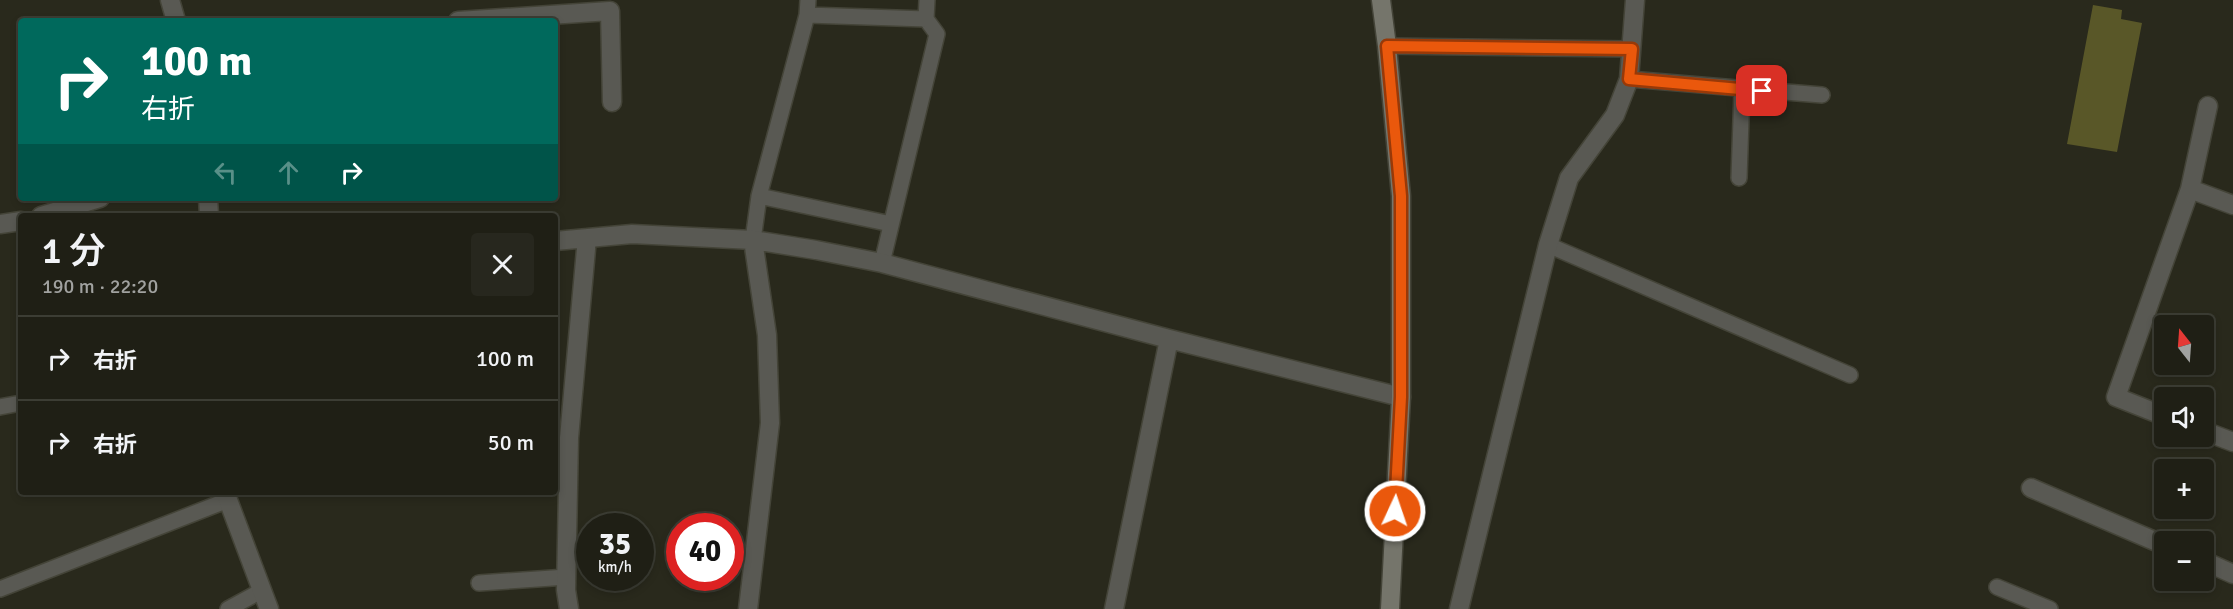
<!DOCTYPE html>
<html lang="ja">
<meta charset="utf-8">
<style>
body{margin:0;font-family:Signika,"Noto Sans JP",sans-serif;background:#27271e;color:#f1f3f6;height:100vh;display:flex;flex-direction:column;font-size:22px;white-space:nowrap}
*{box-sizing:border-box;margin:0}
p{font-size:20px;color:#a1a2a0}
.icon{flex:none;width:33px;height:33px;fill:none;stroke:currentColor;stroke-width:2;stroke-linecap:round;stroke-linejoin:round}
.map{position:relative;flex:1;overflow:hidden}
.sheet{position:absolute;left:18px;top:213px;width:540px;height:282px;display:flex;flex-direction:column;background:#1f1f15;border-radius:6px;box-shadow:0 3px 9px #0003,0 0 0 2px #3c3d34}
.sheet>*{flex:none}
.guide{position:absolute;left:18px;top:18px;width:540px;height:183px;border-radius:6px;box-shadow:0 3px 9px #0003,0 0 0 2px #3c3d34;background:#00695c;color:#fff;overflow:hidden}
.needle{width:39px;rotate:343deg}
.controls{position:absolute;left:2154px;top:315px;display:grid;gap:12px}
.controls a{display:grid;place-items:center;width:60px;height:60px;border-radius:6px;background:#1f1f15;box-shadow:0 3px 9px #0003,0 0 0 2px #3c3d34;font-size:30px}
.speed{position:absolute;left:576px;top:513px;display:flex;gap:12px;font-size:30px;font-weight:700;text-align:center}
.speed>*{display:grid;place-content:center;width:78px;height:78px;border-radius:50%;background:#1f1f15;box-shadow:0 3px 9px #0003,0 0 0 2px #3c3d34;line-height:1}
.speed small{font-size:15px;font-weight:400}
.speed .limit{border:9px solid #d22;background:#fff;color:#111}
.pin{position:absolute;display:grid;place-items:center;width:51px;height:51px;color:#fff;margin:-26px;border-radius:12px;box-shadow:0 3px 9px #0006}
.me{position:absolute;width:66px;margin:-33px;rotate:3deg;stroke-linejoin:round;filter:drop-shadow(0 0 4px #0008)}
.turn{display:flex;align-items:center;gap:21px;height:126px;padding:0 24px;font-size:27px}
.turn .icon{width:78px;height:78px;stroke-width:2.5}
.turn b{display:block;font-size:42px;line-height:51px}
.lanes{display:flex;align-items:center;height:57px;padding:0 24px;background:#0003;justify-content:center;gap:30px;direction:ltr}
.lanes .off{opacity:.35}
.round{display:grid;place-items:center;flex:none;width:63px;height:63px;border-radius:6px;background:#27271e}
.overview{display:flex;align-items:center;justify-content:space-between;height:102px;padding:0 24px}
h1{font-size:36px;font-weight:600;line-height:45px}
ul{padding:0;list-style:none}
li{display:flex;align-items:center;gap:18px;height:84px;padding:0 24px;border-top:2px solid #3c3d34}
li div{flex:1}
li b{display:block;font-size:22px}
li em{font-style:normal}
.map>svg:first-child{display:block}
.building{fill:#595728}
.lines{fill:none;stroke-linecap:round;stroke-linejoin:round}
.lane-casing{stroke:#444438;stroke-width:18}
.street-casing{stroke:#444438;stroke-width:21}
.secondary-casing{stroke:#444438;stroke-width:21}
.lane{stroke:#595953;stroke-width:15}
.street{stroke:#595953;stroke-width:18}
.secondary{stroke:#75756b;stroke-width:18}
.route-casing{stroke:#983908;stroke-width:15}
.route{stroke:#ea580c;stroke-width:10}
</style>
<div class="map">
<svg width="2233" height="609" viewBox="0 0 2233 609">
<rect width="100%" height="100%" fill="#29291c"/>
<!-- building -->
<path class="building" d="M2093,5L2122,10L2121,19L2142,23L2117,152L2067,144Z"/>
<g class="lines">
<defs>
<path id="lane" d="M807,15L926,19
M1387,46L1632,49
M1629,79L1822,95
M1739,178L1742,90
M759,196L891,224
M753,240L759,196L807,15L808,0
M1548,245L1850,375
M882,263L937,34L926,19L927,0
M0,407L21,403
M479,583L567,577
M1997,587L2050,609
M0,589L228,500
M228,609L261,591"/>
<path id="street" d="M170,0L176,21
M458,21L610,11L612,102
M2190,189L2233,205
M208,198L209,216
M41,216L100,198
M0,224L21,221
M555,241L632,234L753,240L816,250L882,263L1169,339L1401,397
M2164,416L2116,397L2190,189L2208,106
M2204,431L2233,442
M2031,488L2164,545
M227,492L228,500L269,609
M2204,561L2233,574
M569,609L566,590L569,438L587,238
M748,609L770,423L767,335L753,240
M1114,609L1169,339
M1459,609L1548,245L1569,178L1615,115L1629,79L1635,0"/>
<path id="secondary" d="M1381,0L1387,46L1401,196V397L1390,609"/>
</defs>
<!-- lane casing -->
<use href="#lane" class="lane-casing"/>
<!-- street casing -->
<use href="#street" class="street-casing"/>
<!-- secondary casing -->
<use href="#secondary" class="secondary-casing"/>
<!-- lane -->
<use href="#lane" class="lane"/>
<!-- street -->
<use href="#street" class="street"/>
<!-- secondary -->
<use href="#secondary" class="secondary"/>
</g>
<g class="lines">
<defs>
<path id="route" d="M1395,511L1401,397V196L1387,46L1632,49L1629,79L1762,91"/>
</defs>
<!-- route casing -->
<use href="#route" class="route-casing"/>
<!-- route -->
<use href="#route" class="route"/>
</g>
</svg>
<div class="controls">
<a><svg class="needle" viewBox="-14 -14 28 28"><path d="M0-13l5 13h-10z" fill="#e53935"/><path d="M0 13l5-13h-10z" fill="#a1a2a0"/></svg></a>
<a><svg class="icon" aria-label="sound" viewBox="0 0 24 24"><path d="M4 9h4l5-4v14l-5-4H4zM17 9q2 3 0 6"/></svg></a>
<a>+</a>
<a>−</a>
</div>
<div class="speed"><div>35<small>km/h</small></div><div class="limit">40</div></div>
<div class="pin" style="left:1762px;top:91px;background:#d93025"><svg class="icon" aria-label="arrive" viewBox="0 0 24 24"><path d="M6 21V4h12l-3 4 3 4H6"/></svg></div>
<svg class="me" style="left:1395px;top:511px" viewBox="-20 -20 40 40"><circle r="17" fill="#ea580c" stroke="#fff" stroke-width="3"/><path d="M0-11L8 9 0 5-8 9z" fill="#fff"/></svg>
<div class="guide">
<div class="turn"><svg class="icon" aria-label="right" viewBox="0 0 24 24"><path d="M7 20v-9h11M14 6l5 5-5 5"/></svg><div><b>100 m</b>右折</div></div>
<div class="lanes"><svg class="icon off" aria-label="left" viewBox="0 0 24 24"><path d="M17 20v-9H6M10 6l-5 5 5 5"/></svg><svg class="icon off" aria-label="ahead" viewBox="0 0 24 24"><path d="M12 20V5M6 11l6-6 6 6"/></svg><svg class="icon" aria-label="right" viewBox="0 0 24 24"><path d="M7 20v-9h11M14 6l5 5-5 5"/></svg></div>
</div>
<section class="sheet">
<div class="overview"><div><h1>1 分</h1><p>190 m · 22:20</p></div><a class="round"><svg class="icon" aria-label="close" viewBox="0 0 24 24"><path d="M6 6l12 12M18 6L6 18"/></svg></a></div>
<ul>
<li><svg class="icon" aria-label="right" viewBox="0 0 24 24"><path d="M7 20v-9h11M14 6l5 5-5 5"/></svg><div><b>右折</b></div><em>100 m</em></li>
<li><svg class="icon" aria-label="right" viewBox="0 0 24 24"><path d="M7 20v-9h11M14 6l5 5-5 5"/></svg><div><b>右折</b></div><em>50 m</em></li>
</ul>
</section>
</div>
